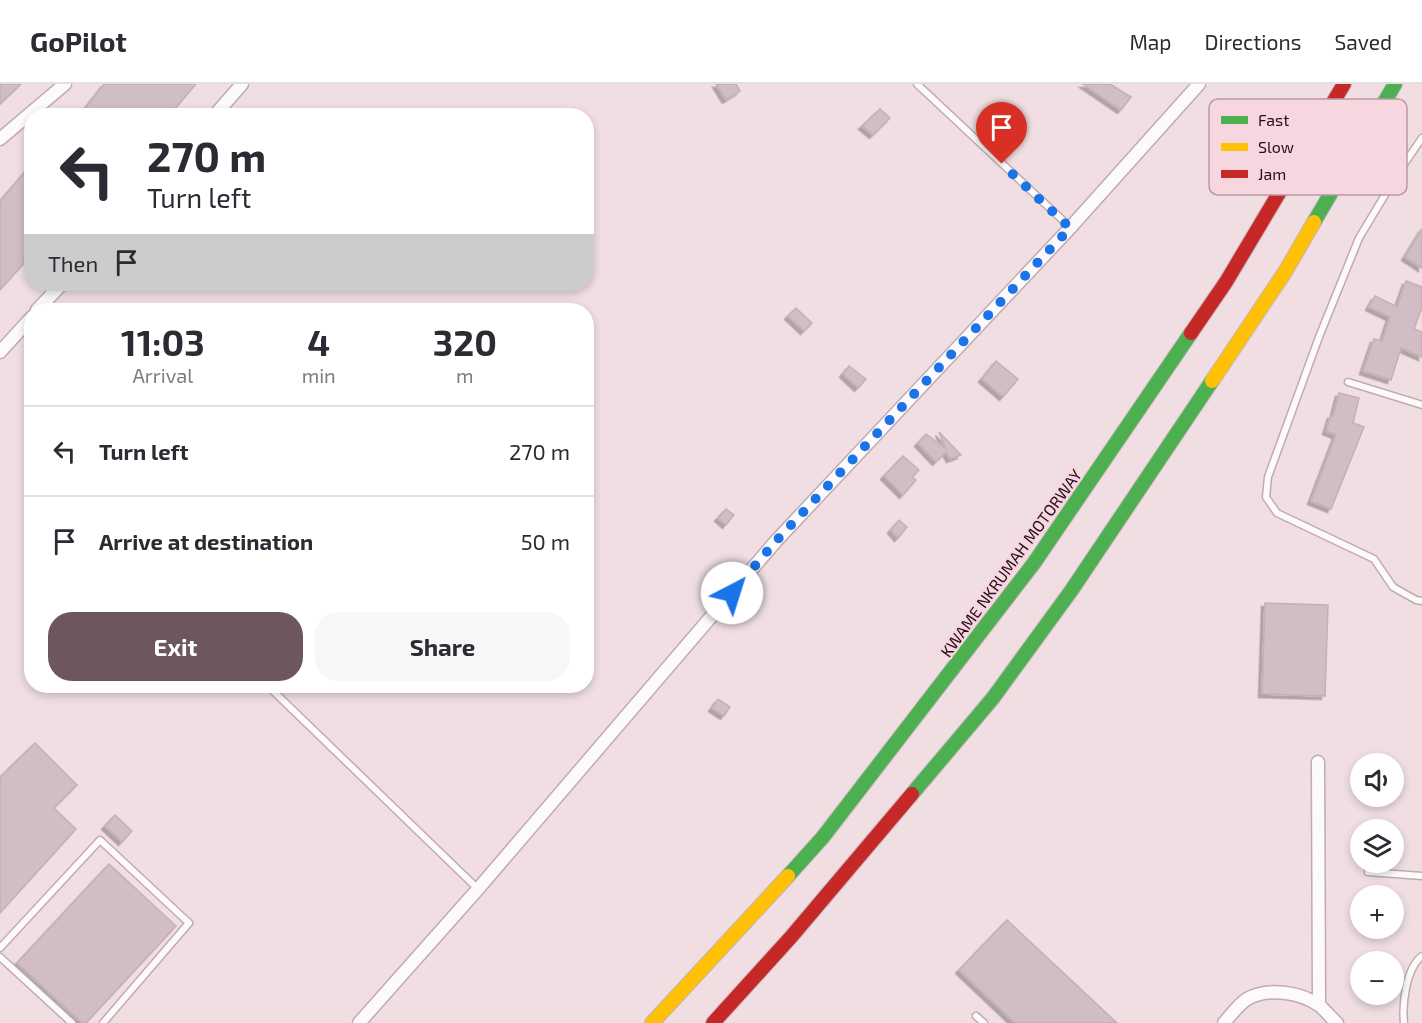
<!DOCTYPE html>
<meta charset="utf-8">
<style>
body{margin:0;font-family:"Exo 2",sans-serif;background:#f7f7f7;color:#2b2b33;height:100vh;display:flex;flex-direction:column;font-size:22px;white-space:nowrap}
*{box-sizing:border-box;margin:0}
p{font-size:20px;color:#7c7c81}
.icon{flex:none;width:33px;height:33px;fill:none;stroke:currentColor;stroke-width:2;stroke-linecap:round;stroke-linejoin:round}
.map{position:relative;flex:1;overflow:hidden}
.sheet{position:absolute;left:24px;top:219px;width:570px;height:390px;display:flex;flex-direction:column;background:#fff;border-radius:24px;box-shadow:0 3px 9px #0003}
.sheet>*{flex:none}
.hud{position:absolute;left:24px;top:24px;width:570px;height:183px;border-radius:24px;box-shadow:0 3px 9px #0003;background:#fff;color:#2b2b33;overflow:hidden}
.controls{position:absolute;left:1350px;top:669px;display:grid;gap:12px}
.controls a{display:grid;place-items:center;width:54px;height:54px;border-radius:50%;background:#fff;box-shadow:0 3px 9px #0003;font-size:30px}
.pin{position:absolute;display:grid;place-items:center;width:51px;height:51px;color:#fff;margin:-62px -26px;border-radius:50% 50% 50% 0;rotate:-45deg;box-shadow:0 0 6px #0007}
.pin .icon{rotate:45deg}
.me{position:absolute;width:66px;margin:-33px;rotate:40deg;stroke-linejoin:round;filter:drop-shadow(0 0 4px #0008)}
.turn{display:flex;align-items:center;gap:21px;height:126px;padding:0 24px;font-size:27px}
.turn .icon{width:78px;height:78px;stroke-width:2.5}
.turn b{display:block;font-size:42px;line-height:51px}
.then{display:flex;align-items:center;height:57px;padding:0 24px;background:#0003;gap:12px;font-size:22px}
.eta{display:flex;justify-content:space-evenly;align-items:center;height:102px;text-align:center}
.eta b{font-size:36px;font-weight:700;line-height:42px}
.action{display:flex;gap:12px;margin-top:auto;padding:12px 24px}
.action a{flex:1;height:69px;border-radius:24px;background:#6d565d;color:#fff;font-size:24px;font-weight:700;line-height:69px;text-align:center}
.action a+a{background:#f7f7f7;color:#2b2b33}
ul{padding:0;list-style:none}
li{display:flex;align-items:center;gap:18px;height:90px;padding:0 24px;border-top:2px solid #e1e1e2}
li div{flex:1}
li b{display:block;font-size:22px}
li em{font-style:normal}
header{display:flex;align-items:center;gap:36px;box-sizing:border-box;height:84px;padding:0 30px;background:#fff;border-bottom:2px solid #e1e1e2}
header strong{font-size:28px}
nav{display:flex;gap:33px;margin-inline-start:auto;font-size:21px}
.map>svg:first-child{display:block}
.building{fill:#d1bdc6;stroke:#c2afb8;stroke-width:1.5;filter:url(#shadow)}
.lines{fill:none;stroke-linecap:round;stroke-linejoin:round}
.lane-casing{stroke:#c1abb1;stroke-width:9}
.street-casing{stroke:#c1abb1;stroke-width:15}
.fast-casing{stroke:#c5b5b9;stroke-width:16}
.slow-casing{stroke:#c5b5b9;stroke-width:16}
.jam-casing{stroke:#c5b5b9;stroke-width:16}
.lane{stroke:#fdfafb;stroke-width:6}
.street{stroke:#fdfafb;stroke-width:12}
.fast{stroke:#4caf50;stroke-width:14}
.slow{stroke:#ffc107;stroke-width:14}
.jam{stroke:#c62828;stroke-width:14}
.route{stroke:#1a73e8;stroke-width:10;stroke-dasharray:0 18}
.labels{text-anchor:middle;stroke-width:4.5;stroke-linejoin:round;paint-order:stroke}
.street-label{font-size:16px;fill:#270d16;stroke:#f7d7df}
.key{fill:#f7d7df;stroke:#b99aa3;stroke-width:1.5}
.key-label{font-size:16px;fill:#270d16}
</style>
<header>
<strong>GoPilot</strong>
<nav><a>Map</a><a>Directions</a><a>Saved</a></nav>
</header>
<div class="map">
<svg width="1422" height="939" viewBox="0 0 1422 939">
<defs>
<filter id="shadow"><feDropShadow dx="-3.5" dy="3.5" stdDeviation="0" flood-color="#0004"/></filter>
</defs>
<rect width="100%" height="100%" fill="#f0dee2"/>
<!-- building -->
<path class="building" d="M0,0H21L0,20Z
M104,0H196L169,32H79Z
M716,0H736L740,7L726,16Z
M1083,0H1110L1131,13L1121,26Z
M880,25L890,34L873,51L862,42Z
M32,80V164L23,174L26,177L0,206V117Z
M1422,145V184L1405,173Z
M1406,197L1422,203V223L1414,245L1422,248V273L1401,264L1391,296L1363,287L1374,255L1382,257L1390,233L1369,223L1375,212L1397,223Z
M796,224L812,239L804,247L788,232Z
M996,277L1018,295L1003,313L982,295Z
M849,282L866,295L858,304L843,290Z
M1339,309L1359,314L1353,339L1364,343L1331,425L1311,417L1336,351L1326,347L1331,331L1333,332Z
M939,348L961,371L950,375L946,368L936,378L918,359L926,350L945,364Z
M903,372L919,386L912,393L916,396L903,411L884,392Z
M726,425L734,431L726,441L718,434Z
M899,436L907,443L898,454L891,446Z
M1265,519L1328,521L1325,612L1262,610Z
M718,615L730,623L724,632L712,624Z
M35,659L77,701L54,724L76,745L0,829V693Z
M115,731L132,747L122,758L105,742Z
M109,780L176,842L86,939H82L17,879Z
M1007,836L1117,939H1015L959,886Z"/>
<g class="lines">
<defs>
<path id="lane" d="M917,0L1070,143
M1422,54L1400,86L1359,154L1319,253L1268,393L1266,413L1277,429L1374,475L1393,503L1416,516L1422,517
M1348,298L1422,321
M268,602L478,805
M1368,788L1422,792
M0,864L100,756L189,839L103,939
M0,873L72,939
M976,932L984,939
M1404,939C1402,920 1406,884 1422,872"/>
<path id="street" d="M214,32L242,0
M0,55L65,0
M37,226L62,200
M0,268L32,233
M1318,678L1319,921
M359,939L478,805L776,457L1070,144L1199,0
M1224,939C1231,931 1238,921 1247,915C1268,903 1301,908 1320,922C1326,927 1331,934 1337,939"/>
<path id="fast" d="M1314,138L1395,0
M912,710L993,614L1071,507L1212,297
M788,792L823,753L1034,479L1191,249"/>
<path id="slow" d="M1212,297L1285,188L1314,138
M652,939L788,792"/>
<path id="jam" d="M1191,249L1226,198L1344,0
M713,939L791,853L912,710"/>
</defs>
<!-- lane casing -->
<use href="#lane" class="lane-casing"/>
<!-- street casing -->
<use href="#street" class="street-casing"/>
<!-- fast casing -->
<use href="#fast" class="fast-casing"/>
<!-- slow casing -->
<use href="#slow" class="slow-casing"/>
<!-- jam casing -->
<use href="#jam" class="jam-casing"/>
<!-- lane -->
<use href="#lane" class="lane"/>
<!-- street -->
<use href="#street" class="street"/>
<!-- fast -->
<use href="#fast" class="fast"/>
<!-- slow -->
<use href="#slow" class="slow"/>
<!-- jam -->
<use href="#jam" class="jam"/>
</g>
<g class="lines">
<!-- route -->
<path class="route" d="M732,509L776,457L1070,144L1002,80"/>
</g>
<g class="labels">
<!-- street labels -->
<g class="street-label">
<text transform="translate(1011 479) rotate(-54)" y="6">KWAME NKRUMAH MOTORWAY</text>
</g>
</g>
<!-- legend -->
<rect x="1209" y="15" width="198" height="96" rx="9" class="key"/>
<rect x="1221" y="32" width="27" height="8" fill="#4caf50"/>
<rect x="1221" y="59" width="27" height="8" fill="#ffc107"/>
<rect x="1221" y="86" width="27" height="8" fill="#c62828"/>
<g class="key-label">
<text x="1258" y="42">Fast</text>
<text x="1258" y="69">Slow</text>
<text x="1258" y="96">Jam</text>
</g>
</svg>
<div class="controls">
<a><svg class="icon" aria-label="sound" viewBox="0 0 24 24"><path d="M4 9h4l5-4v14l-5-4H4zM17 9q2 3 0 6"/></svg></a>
<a><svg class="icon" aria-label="layers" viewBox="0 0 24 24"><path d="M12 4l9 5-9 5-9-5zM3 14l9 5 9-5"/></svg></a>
<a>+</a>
<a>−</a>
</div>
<div class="pin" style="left:1002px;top:80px;background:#d93025"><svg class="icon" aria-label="arrive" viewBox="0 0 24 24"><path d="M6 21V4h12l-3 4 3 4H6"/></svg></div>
<svg class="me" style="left:732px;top:509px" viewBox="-20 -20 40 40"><circle r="19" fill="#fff"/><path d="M0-13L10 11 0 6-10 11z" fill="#1a73e8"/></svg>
<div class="hud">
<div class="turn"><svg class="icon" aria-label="left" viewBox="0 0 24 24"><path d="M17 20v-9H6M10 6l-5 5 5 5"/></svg><div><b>270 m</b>Turn left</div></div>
<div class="then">Then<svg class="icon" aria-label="arrive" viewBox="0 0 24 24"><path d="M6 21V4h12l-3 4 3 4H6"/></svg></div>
</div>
<section class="sheet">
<div class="eta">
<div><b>11:03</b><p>Arrival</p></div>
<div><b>4</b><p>min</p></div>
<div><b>320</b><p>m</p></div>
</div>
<ul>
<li><svg class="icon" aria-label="left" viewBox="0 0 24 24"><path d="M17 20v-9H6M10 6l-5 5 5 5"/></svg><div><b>Turn left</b></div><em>270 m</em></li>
<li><svg class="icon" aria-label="arrive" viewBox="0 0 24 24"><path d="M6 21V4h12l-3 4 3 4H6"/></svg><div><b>Arrive at destination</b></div><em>50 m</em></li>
</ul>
<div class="action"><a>Exit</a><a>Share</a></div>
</section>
</div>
